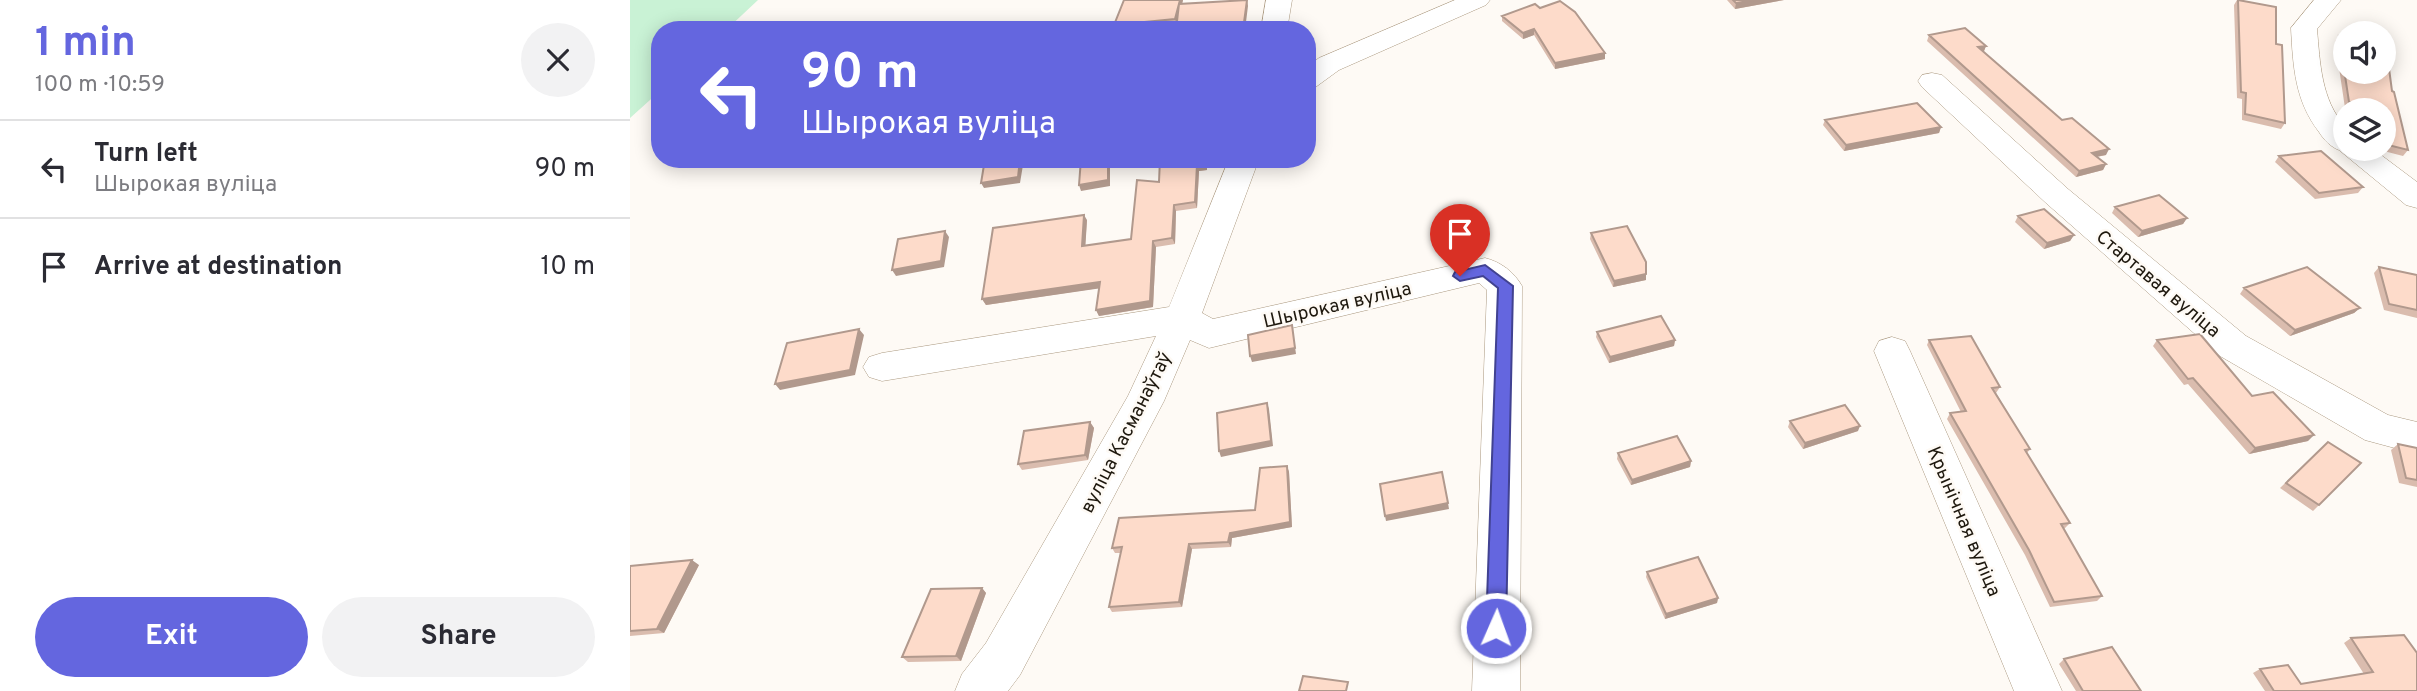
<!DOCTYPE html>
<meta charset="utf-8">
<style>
body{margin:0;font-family:Overpass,sans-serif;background:#f2f2f3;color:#2b2b33;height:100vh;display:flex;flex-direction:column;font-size:26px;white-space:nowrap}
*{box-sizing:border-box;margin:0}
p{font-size:23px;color:#7c7c81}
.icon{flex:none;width:38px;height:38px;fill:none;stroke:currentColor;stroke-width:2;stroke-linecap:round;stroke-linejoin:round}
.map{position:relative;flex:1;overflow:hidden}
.panel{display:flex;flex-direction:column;background:#fff;width:630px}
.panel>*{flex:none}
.top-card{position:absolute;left:21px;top:21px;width:665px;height:147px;border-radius:28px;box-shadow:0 4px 18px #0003;background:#6466df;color:#fff;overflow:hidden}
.tools{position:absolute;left:1703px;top:21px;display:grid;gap:14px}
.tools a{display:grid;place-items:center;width:63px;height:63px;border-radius:50%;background:#fff;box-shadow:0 4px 18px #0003;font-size:35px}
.pin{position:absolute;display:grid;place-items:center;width:60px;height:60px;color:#fff;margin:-72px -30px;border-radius:50% 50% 50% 0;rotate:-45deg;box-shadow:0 0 7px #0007}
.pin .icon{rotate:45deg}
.me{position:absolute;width:77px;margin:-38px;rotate:2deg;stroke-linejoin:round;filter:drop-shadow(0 0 5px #0008)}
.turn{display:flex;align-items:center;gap:24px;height:147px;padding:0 35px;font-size:32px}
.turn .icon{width:91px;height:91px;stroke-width:2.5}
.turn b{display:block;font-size:49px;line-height:60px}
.round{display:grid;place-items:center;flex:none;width:74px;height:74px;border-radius:37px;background:#f2f2f3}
.summary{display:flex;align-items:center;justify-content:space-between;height:119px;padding:0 35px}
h1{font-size:42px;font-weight:700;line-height:52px;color:#6466df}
.button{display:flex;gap:14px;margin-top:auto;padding:14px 35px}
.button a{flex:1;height:80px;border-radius:42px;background:#6466df;color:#fff;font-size:28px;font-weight:700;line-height:80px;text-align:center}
.button a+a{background:#f2f2f3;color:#2b2b33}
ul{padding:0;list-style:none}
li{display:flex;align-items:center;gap:21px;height:98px;padding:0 35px;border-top:2px solid #e1e1e2}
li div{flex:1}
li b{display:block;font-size:26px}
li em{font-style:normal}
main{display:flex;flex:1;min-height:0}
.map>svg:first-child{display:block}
.green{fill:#c9f2d5}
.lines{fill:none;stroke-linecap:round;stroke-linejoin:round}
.minor-casing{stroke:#ab9980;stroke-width:1}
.minor{fill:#fff;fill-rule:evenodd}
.wall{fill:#dabcae}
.shaded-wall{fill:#b1998d}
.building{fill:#fddbca;stroke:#b1998d;stroke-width:2}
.route{fill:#6466df;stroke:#414291;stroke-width:2}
.labels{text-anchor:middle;stroke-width:5;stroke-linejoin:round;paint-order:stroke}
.street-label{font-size:19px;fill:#1e180e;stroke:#fefaf5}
</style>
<main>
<section class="panel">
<div class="summary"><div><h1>1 min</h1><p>100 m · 10:59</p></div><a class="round"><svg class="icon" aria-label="close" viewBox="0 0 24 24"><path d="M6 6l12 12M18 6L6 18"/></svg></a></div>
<ul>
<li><svg class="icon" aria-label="left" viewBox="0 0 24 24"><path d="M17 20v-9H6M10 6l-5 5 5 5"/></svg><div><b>Turn left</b><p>Шырокая вуліца</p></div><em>90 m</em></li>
<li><svg class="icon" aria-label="arrive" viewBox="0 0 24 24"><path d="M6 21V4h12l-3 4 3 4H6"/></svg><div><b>Arrive at destination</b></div><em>10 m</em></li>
</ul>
<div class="button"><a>Exit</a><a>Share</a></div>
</section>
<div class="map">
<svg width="1787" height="691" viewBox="0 0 1787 691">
<rect width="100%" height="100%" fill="#fefaf5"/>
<!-- green -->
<path class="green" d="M0,0H128L96,30H30V91L0,118Z"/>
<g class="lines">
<defs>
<path id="minor" d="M636,0H662L657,30H631Z
M825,0H860L856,5L709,70L687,86L677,88V67L689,58Z
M1684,0H1711L1687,29C1690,62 1691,100 1715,126V149H1743L1787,182V208L1776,205L1709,150C1701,147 1694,140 1689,132C1665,101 1663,67 1661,28Z
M1302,73L1312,75L1438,189L1616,336L1758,415L1787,422V454L1735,440L1590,356L1416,203L1292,87L1288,81L1292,75Z
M599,159H629L572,313L583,319L855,258C871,262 884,272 892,286L890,691H842L857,290L849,283L579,348L560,340L534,401L390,675L378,691H325L332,674L356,643L498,396L526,336L252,381L239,377L233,367L239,357L252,353L539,307Z
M1262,337L1275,341L1280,351L1432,691H1384L1244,351L1249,341Z"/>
</defs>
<!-- minor casing -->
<use href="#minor" class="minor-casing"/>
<!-- minor -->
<use href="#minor" class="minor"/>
</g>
<!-- wall -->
<path class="wall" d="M494,0H553L552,4L618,6L547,25L486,30L484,25Z
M1097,0H1154L1105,9Z
M1607,0H1612L1646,44L1655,123L1651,129L1612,120V99L1607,98L1604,5Z
M872,16L975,59L925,69L904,35L893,39L872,21Z
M1299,35L1356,46L1354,51L1353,52L1432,120L1476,155L1467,157L1476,164L1473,170L1446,177L1297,41Z
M1709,36L1762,91L1778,150L1773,156L1746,149H1754V110H1727L1715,108L1705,41Z
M1195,120L1311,127L1309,133L1214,151L1193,125Z
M1649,156L1733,187L1728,193L1685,199L1645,162Z
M530,159H577V170L569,171L567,208L546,211L545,244L526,247L523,307L469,316L466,310L469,288L356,305L352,299L457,220L455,246L501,239L529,182Z
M1485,207L1557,218L1553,224L1508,237L1482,213Z
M1388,216L1444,235L1440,241L1414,249L1385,222Z
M961,233L1016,274V280L983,287L960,239Z
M1749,267L1787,275V318L1754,310L1744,273Z
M1614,288L1730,308L1724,313L1660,336L1610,294Z
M967,332L1045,340L1044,346L979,363L966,337Z
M1299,340L1370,387L1366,393L1400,449L1397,453L1440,523L1434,529L1472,596L1467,601L1420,607L1395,555L1317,419L1320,413L1331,412L1297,345Z
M1527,340L1622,396L1678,441L1619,454L1558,384L1554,385L1523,346Z
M1160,421L1228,431L1173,449L1158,427Z
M460,422L464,428L458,460L392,470L388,464Z
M1698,442L1689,505L1683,511L1650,488Z
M1768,444L1787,448V487L1769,483L1761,450Z
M988,453L1061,461L1060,467L1001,485L987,459Z
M657,466L659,472L662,527L602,538L601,547L562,549L552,607L482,612L479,607L491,553H485L482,548L625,510Z
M69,565L34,633L0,636V566Z
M1017,572L1088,598L1087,603L1035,619L1016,577Z
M352,588L356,593L331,661L278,662L272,657Z
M1721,638L1787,691H1635L1623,673L1630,669L1671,684L1734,674L1714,643Z
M1434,659L1511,691H1446L1429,664Z"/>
<!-- shaded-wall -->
<path class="shaded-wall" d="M550,0H553L547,25L545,19Z
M617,0L618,6L615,30H613Z
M1125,0H1154L1105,9L1106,3Z
M904,29V35L893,39V33Z
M1356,46L1354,51L1346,53L1348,47Z
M975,53V59L925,69V63Z
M1311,127L1309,133L1214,151L1216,145Z
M1479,149L1476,155L1459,158L1462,153Z
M390,159H394L390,183L354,188L351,183Z
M478,159H480V186L451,191L449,185Z
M575,159H577V170L569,171L567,208L565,202L567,165Z
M1476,164L1473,170L1446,177L1449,171Z
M544,205L546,211L545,244L542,238Z
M454,215L457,220L455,252L452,246Z
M1557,218L1553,224L1508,237L1512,231Z
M315,231L319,237L314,267L266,276L262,270Z
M1444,235L1440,241L1414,249L1417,243Z
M523,241L526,247L523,307L469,316L466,310Z
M1016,274V280L983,287L984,281Z
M470,282L472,288L356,305L352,299Z
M1730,308L1724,313L1660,336L1665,330Z
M662,325L666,354L622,362L620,356Z
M229,329L234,335L225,375L150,390L145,384Z
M1045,340L1044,346L979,363L980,357Z
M637,403L639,409L643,446L591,457L589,451Z
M460,422L464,428L458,460L455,455Z
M1230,426L1228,431L1173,449L1175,443Z
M1684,435L1678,441L1619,454L1625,448Z
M1061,461L1060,467L1001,485L1002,480Z
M657,466L659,472L662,527L602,538L601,547L598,542L600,533L660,522Z
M818,503L819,509L756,521L755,516Z
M559,544L562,549L552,607L549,602Z
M62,560L69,565L34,633L27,629Z
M352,588L356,593L331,661L326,656Z
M1088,598L1087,603L1035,619L1036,614Z"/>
<!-- building -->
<path class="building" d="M494,0H550L545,19L484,25Z
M617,0L613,30H546L549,4Z
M1103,0H1125L1106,3Z
M1608,0L1646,7V44L1652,45L1655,123L1615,114L1616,93L1611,92Z
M930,1L945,12L975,53L925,63L904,29L893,33L872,16L905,4L910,8Z
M1335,28L1356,46L1348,47L1432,120L1442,118L1479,149L1462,153L1476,164L1449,171L1299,35Z
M1709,36L1715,37V72H1754V45L1756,46L1762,91L1764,92L1778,150L1754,144V110H1736L1735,105L1719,102Z
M1287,103L1311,127L1216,145L1195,120Z
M1691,151L1733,187L1689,193L1649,156Z
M355,159H390L388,177L351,183Z
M451,159H478V180L449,185Z
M530,159H575V164L567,165L565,202L544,205L542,238L523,241L520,301L466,310L470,282L352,299L363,228L454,215L452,246L501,239L507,180L529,182Z
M1529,195L1557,218L1512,231L1485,207Z
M1414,209L1444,235L1417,243L1388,216Z
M997,226L1016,262V274L984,281L961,233Z
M315,231L311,261L262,270L268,239Z
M1677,267L1730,308L1665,330L1614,288Z
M1749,267L1787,275V310L1759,304Z
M1031,316L1045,340L980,357L967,332Z
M662,325L665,348L620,356L618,335Z
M229,329L220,370L145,384L157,343Z
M1570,334L1622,396L1643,392L1684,435L1625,448L1563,378L1558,379L1527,340Z
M1341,336L1370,387L1362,388L1400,449L1395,450L1440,523L1431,524L1472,596L1424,602L1399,550L1320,413L1336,411L1299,340Z
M637,403L641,441L589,451L587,413Z
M1215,405L1230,426L1175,443L1160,421Z
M460,422L455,455L388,464L394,431Z
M1047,436L1061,461L1002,480L988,453Z
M1698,442L1731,463L1689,505L1656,483Z
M1768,444L1787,448V480L1776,478Z
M657,466L660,522L600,533L598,542L559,544L549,602L479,607L492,547L482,548L489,518L625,510L630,468Z
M812,472L818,503L755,516L750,484Z
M1068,557L1088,598L1036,614L1017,572Z
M62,560L27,629L0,631V566Z
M352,588L326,656L272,657L301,589Z
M1774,635L1787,653V691H1644L1630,669L1658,665L1671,684L1743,672L1721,638Z
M1482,647L1511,691H1453L1434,659Z
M673,676L718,682L716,691H669Z"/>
<!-- route -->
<path class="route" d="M855,265L883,286L876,628L873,635L866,638L859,635L856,628L868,288L853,276L830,281L823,276L825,272Z"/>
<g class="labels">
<!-- street labels -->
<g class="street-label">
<text transform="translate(1529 283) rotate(40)" y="7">Стартавая вуліца</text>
<text transform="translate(707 304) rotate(-13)" y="7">Шырокая вуліца</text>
<text transform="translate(495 432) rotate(-63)" y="7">вуліца Касманаўтаў</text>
<text transform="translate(1335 521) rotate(67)" y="7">Крынічная вуліца</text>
</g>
</g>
</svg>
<div class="tools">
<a><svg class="icon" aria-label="sound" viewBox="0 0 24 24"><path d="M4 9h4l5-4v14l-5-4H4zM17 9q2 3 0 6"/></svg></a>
<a><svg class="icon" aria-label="layers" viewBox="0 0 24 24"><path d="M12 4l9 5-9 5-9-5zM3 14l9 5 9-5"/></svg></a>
</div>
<div class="pin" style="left:830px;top:276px;background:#d93025"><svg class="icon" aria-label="arrive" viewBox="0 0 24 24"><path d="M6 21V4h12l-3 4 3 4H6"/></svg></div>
<svg class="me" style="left:866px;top:628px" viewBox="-20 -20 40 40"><circle r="17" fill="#6466df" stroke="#fff" stroke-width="3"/><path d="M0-11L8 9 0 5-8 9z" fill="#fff"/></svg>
<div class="top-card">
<div class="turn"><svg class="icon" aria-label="left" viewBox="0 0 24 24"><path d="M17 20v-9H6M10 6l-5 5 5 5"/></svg><div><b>90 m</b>Шырокая вуліца</div></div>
</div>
</div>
</main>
